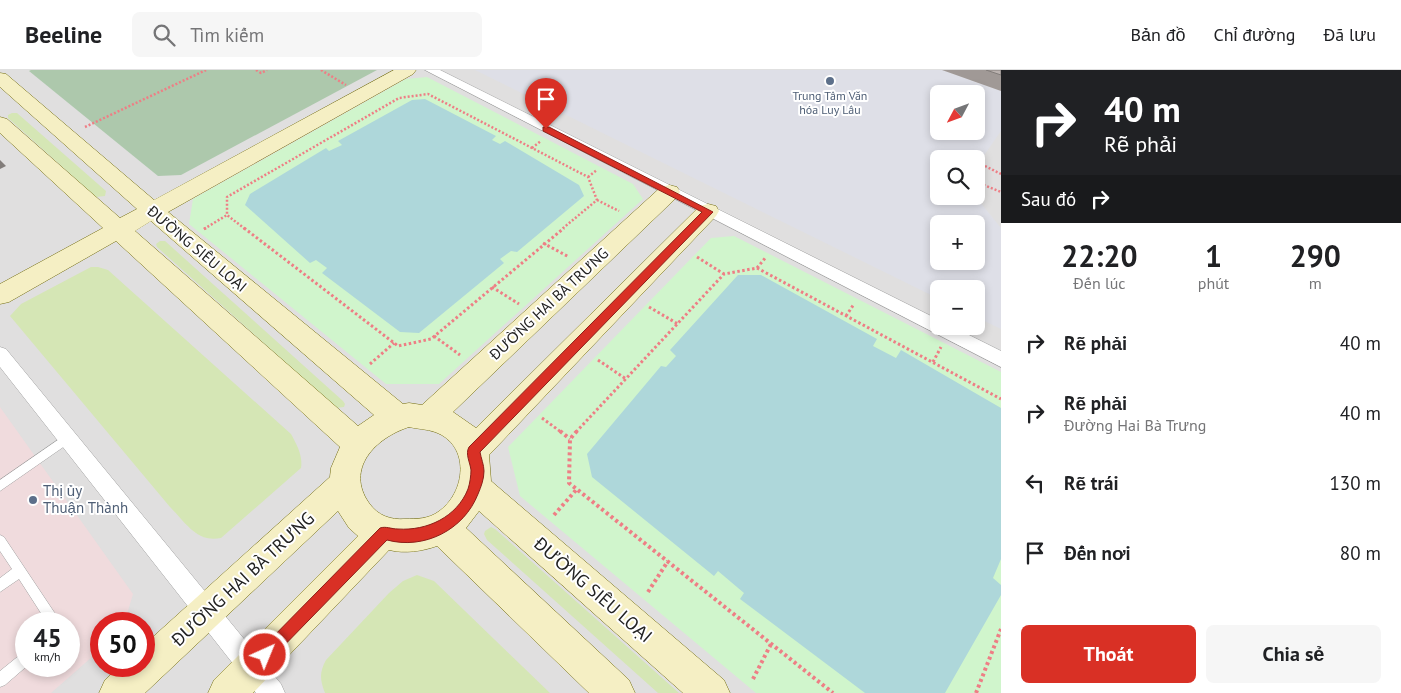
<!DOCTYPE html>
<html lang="vi">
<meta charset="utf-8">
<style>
body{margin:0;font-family:"PT Sans",sans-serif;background:#f6f6f6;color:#202124;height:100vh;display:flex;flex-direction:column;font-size:19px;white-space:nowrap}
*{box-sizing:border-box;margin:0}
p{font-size:16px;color:#757577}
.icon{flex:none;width:28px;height:28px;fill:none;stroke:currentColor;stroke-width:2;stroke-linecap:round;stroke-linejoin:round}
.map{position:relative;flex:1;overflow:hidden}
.details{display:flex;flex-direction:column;background:#fff;width:400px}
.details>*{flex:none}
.guide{background:#202124;color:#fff;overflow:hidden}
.needle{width:32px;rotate:229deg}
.fabs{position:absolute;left:930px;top:15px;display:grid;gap:10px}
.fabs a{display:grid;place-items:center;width:55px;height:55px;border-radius:8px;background:#fff;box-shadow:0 2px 8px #0003;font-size:25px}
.speed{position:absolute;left:15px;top:542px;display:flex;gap:10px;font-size:25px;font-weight:700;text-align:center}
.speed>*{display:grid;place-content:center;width:65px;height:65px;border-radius:50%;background:#fff;box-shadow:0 2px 8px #0003;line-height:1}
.speed small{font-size:12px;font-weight:400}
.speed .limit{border:8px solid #d22;background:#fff;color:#111}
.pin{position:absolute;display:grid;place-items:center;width:42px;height:42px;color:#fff;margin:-51px -21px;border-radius:50% 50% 50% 0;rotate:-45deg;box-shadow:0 0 5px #0007}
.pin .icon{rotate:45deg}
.me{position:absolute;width:55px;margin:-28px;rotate:44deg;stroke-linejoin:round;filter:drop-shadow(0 0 4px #0008)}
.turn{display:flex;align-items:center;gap:18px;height:105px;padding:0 20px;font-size:22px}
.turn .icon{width:65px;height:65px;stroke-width:2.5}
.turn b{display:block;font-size:35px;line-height:42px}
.then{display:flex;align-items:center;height:48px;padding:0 20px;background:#0003;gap:10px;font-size:19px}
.eta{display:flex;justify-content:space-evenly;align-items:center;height:85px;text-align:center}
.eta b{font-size:30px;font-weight:700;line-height:35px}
.primary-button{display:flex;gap:10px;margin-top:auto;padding:10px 20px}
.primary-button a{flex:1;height:58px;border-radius:8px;background:#d93025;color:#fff;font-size:20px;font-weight:700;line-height:58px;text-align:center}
.primary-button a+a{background:#f6f6f6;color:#202124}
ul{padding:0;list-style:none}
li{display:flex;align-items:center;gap:15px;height:70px;padding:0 20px}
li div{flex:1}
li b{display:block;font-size:19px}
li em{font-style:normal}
header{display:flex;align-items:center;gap:30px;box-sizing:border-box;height:70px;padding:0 25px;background:#fff;border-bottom:1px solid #e0e0e0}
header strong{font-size:24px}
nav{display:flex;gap:28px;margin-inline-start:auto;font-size:18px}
.search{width:350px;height:45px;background:#f6f6f6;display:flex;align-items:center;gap:12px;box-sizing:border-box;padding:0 18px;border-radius:8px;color:#757577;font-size:19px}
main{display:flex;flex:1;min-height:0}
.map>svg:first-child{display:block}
.residential{fill:#e0dfdf;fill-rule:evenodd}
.commercial{fill:#f0dbdd;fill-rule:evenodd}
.grass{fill:#d5e6b5}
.cemetery{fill:#adc8ac}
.park{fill:#d0f5cc}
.plaza{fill:#dedfe7;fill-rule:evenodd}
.water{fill:#aed7da}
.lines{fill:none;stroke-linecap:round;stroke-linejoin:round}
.lane-casing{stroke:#9f9f9f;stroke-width:1}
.street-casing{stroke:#9f9f9f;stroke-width:1}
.secondary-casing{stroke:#726c10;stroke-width:1}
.path-far2{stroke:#ee7e85;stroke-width:2.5;stroke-dasharray:2 2;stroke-linecap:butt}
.path-far1{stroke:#ee7e85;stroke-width:3;stroke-dasharray:2.5 2.5;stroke-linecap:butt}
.path{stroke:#ee7e85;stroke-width:4;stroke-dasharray:3 3;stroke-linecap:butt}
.lane{fill:#fff;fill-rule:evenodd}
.street{fill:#fff;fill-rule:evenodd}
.secondary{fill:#f5efc4;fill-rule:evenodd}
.wall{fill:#a09996}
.shaded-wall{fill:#827d7a}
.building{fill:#bab2af;stroke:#827d7a}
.route{fill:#d93025;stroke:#8d1f18}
.service-dot{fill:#5c6f8a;stroke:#fff;stroke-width:2}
.labels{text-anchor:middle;stroke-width:4;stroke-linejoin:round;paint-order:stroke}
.far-service-label{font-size:12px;fill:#4e5e75;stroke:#fff}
.street-label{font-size:15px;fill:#222;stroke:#fff}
.service-label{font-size:15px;fill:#4e5e75;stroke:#fff;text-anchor:start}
.near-street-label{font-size:18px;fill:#222;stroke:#fff}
</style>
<header>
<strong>Beeline</strong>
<div class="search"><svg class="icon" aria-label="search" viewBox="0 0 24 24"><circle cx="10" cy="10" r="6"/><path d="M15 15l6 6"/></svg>Tìm kiếm</div>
<nav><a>Bản đồ</a><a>Chỉ đường</a><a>Đã lưu</a></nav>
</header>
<main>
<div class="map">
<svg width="1001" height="623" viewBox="0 0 1001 623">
<rect width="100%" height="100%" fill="#f1ede9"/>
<!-- residential -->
<path class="residential" d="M0,0H1001V623H0ZM939,24H976V61H939ZM939,89H976V126H939ZM939,154H976V191H939ZM939,219H976V256H939ZM26,554H69V596H26ZM101,554H144V596H101Z"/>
<!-- commercial -->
<path class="commercial" d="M0,337L133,524L124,554H101V579L51,623H0ZM26,554H69V596H26Z"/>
<!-- grass -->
<path class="grass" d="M12,43H17L106,121L105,126L96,127L8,48V45Z
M160,171H165L343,331L345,334L344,337L336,338L157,177L156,174Z
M91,197H98L108,200L291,364C297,375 303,386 301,398L221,468C197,473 186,453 170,437L10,246L21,234Z
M491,457L495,459L679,623H658L487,470L484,464L485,461Z
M417,505L434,511L550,623H325C320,610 319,603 326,590L389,523L403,511Z"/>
<!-- cemetery -->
<path class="cemetery" d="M31,0H377L181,105L158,106L29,1Z"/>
<!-- park -->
<path class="park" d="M427,7L633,114L643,129L439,314H386L189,154L193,129L406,9Z
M734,166L1001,302V623H756L520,426L508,377L711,168Z"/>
<!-- plaza -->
<path class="plaza" d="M475,0H942L1001,21V61L976,97V89H939V126H975L1001,158V259L976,247V219H939V229ZM939,24H976V61H939ZM939,154H976V191H939Z"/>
<!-- water -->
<path class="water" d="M425,29L496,66L492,70L500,74L505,71L579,115L584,126L517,182L511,181L500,189L504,193L419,263L400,262L322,203L327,198L316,190L310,193L245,135L250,124L326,78L329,81L342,75L338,71L412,30Z
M738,205H761L877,269L873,276L896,288L901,280L1001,338V489L993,508L1001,515V525L945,623H865L740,529L744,523L718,501L714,506L592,407L587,384L661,296L666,297L676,286L670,280Z"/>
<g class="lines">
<defs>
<path id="lane" d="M68,363L72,365L73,368L72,371L0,421V410Z
M0,465L4,467L62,554H48L19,509L0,522V508L12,499L0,481Z
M26,583L27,596L5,615L0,617V601L21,584Z"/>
<path id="street" d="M425,0H440L939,250V256H951L1001,281V297Z
M0,277L6,279L281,614L285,623H256L0,297Z"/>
<path id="secondary" d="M394,0H416L413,4L168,142L403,334L409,333L422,335L661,117L669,115L677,117L680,122L677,127L453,342L476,358L700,136L708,134L716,136L719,141L716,146L489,385L491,411L724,610L730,623H683L479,441L466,458L629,610L635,623H589L437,476C423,481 405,484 389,480L253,623H208L214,610L358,466L349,458L338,441L145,623H99L105,610L120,596H144V575L330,407L331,398L340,377L116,171L9,232L0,234V214L103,158L0,63V47L7,49L120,148L137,139L0,17V3L6,4L154,130ZM151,151L374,345L358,356L135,161ZM409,357C417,359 427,359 435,362C471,375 466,423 438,442C428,449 417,449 405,449C391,450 378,446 369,433C345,399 375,368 409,357Z"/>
</defs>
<!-- lane casing -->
<use href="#lane" class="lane-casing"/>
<!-- street casing -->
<use href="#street" class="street-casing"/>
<!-- secondary casing -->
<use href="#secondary" class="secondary-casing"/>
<!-- path-far2 -->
<path class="path-far2" d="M256,0L261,3L267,0
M321,0L346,15
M85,57L206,0
M532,78L541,71
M985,96L1001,104
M588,107L597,100
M976,112L1001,122
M597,130L619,141
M204,159L227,145
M245,159L227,145V127L399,28L428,24L588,107L597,130L562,159"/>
<!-- path-far1 -->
<path class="path-far1" d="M244,158L398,276L431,269L564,158
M204,159L206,158
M543,173L569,187
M697,187L724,204
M757,198L766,187
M492,217L519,234
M649,237L678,254
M846,246L854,234
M434,266L460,285
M598,290L626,309
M933,292L941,277
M370,294L394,273
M542,348L561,362
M576,362L724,204L757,198L1001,329"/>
<!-- path -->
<path class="path" d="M560,361L570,369
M577,361L570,369L569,413L833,623
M554,445L577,419
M648,522L668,491
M753,609L771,574
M976,623L1001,559"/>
<!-- lane -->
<use href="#lane" class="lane"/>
<!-- street -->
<use href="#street" class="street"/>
<!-- secondary -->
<use href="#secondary" class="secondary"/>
</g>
<!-- wall -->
<path class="wall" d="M942,0H1001V21Z"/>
<!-- shaded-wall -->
<path class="shaded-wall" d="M0,90L6,96L0,99Z"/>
<!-- building -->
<path class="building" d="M986,0H1001V5Z"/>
<!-- route -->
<path class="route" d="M543,57H549L713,142L480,382C481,388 484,395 484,401C484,409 481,417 478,424C464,460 424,480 387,470L270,590L265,592L260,590L258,585L260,580L380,458C386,456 391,459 398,459C427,461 457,447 468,419C470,413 471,405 471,400C470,392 465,384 469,377L702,142L543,61Z"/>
<!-- markers -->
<g class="service-dot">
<circle cx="830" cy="11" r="5"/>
<circle cx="33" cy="430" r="5"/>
</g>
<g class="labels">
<!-- far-service labels -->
<g class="far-service-label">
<text x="830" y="30">Trung Tâm Văn<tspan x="830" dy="14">hóa Luy Lâu</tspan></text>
</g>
<!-- street labels -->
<g class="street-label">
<text transform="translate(197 179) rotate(40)" y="5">ĐƯỜNG SIÊU LOẠI</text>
<text transform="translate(549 234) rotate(-43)" y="5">ĐƯỜNG HAI BÀ TRƯNG</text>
</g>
<!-- service labels -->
<g class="service-label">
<text x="43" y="426">Thị ủy<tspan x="43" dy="17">Thuận Thành</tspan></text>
</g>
<!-- near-street labels -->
<g class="near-street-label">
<text transform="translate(243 509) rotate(-43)" y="6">ĐƯỜNG HAI BÀ TRƯNG</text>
<text transform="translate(593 520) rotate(41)" y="6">ĐƯỜNG SIÊU LOẠI</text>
</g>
</g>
</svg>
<div class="fabs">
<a><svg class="needle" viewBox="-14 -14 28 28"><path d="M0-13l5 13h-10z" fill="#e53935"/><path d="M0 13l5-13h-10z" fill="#757577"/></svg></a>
<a><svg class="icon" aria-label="search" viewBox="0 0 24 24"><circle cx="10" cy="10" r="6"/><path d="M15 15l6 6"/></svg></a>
<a>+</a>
<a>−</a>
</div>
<div class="speed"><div>45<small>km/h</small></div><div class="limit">50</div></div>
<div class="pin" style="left:546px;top:59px;background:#d93025"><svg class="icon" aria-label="arrive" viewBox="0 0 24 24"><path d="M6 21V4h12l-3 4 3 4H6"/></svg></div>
<svg class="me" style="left:265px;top:585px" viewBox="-20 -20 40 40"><circle r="17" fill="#d93025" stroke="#fff" stroke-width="3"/><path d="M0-11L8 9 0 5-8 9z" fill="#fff"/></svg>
</div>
<section class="details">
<div class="guide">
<div class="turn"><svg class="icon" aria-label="right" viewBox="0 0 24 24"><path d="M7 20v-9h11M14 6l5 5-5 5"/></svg><div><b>40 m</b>Rẽ phải</div></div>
<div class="then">Sau đó<svg class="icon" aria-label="right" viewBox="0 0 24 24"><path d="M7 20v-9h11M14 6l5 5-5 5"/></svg></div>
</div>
<div class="eta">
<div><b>22:20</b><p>Đến lúc</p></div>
<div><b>1</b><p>phút</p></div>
<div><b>290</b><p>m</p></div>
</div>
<ul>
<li><svg class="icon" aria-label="right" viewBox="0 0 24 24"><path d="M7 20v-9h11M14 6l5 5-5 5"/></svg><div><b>Rẽ phải</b></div><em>40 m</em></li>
<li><svg class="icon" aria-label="right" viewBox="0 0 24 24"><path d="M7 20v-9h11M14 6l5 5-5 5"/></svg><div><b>Rẽ phải</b><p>Đường Hai Bà Trưng</p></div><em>40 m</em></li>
<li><svg class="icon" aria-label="left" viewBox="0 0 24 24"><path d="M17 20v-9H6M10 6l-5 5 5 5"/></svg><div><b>Rẽ trái</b></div><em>130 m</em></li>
<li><svg class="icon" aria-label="arrive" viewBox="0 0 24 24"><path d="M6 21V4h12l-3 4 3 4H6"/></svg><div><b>Đến nơi</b></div><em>80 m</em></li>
</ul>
<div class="primary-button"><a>Thoát</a><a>Chia sẻ</a></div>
</section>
</main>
